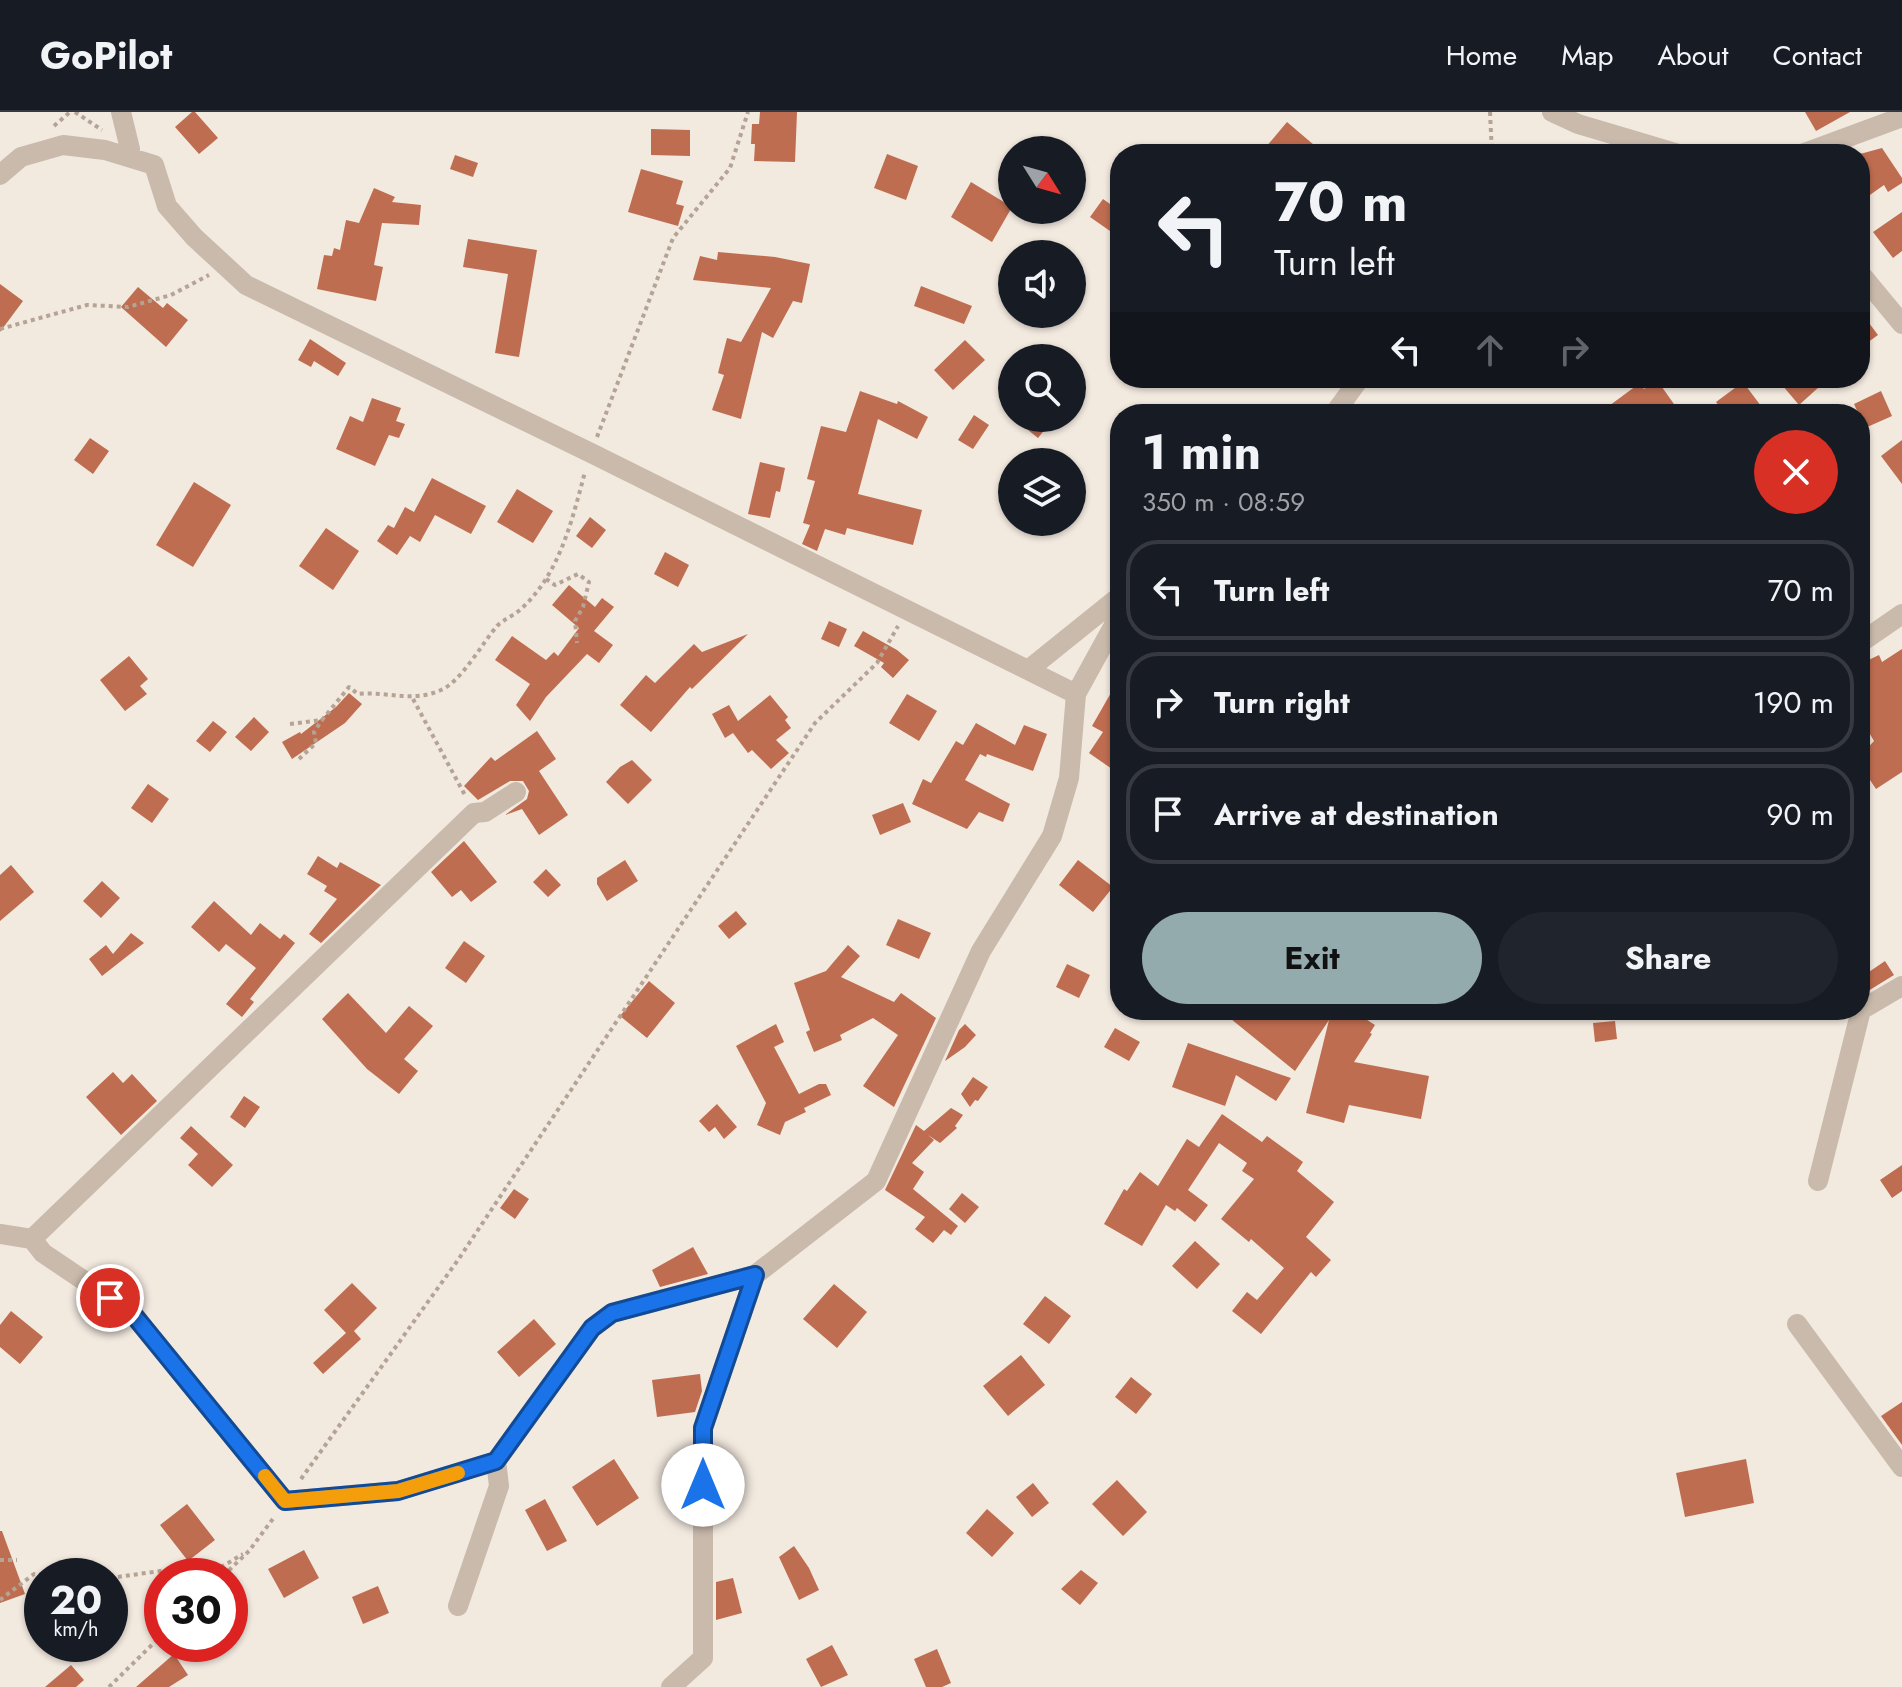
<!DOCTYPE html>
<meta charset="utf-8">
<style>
body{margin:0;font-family:Jost,sans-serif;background:#20242c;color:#f1f3f6;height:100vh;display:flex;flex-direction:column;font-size:30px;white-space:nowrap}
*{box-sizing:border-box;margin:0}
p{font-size:26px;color:#9ea1a6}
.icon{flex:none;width:44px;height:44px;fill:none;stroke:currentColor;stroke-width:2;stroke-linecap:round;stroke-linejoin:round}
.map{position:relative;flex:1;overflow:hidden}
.drawer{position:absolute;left:1110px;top:292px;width:760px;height:616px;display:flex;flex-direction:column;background:#171b24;border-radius:32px;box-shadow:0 2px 6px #0004}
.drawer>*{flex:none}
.hud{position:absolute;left:1110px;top:32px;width:760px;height:244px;border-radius:32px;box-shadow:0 2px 6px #0004;background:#171b24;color:#f1f3f6;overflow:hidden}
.needle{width:52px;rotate:127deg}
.controls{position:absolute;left:998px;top:24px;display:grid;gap:16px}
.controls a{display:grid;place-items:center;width:88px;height:88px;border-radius:50%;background:#171b24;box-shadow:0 2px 6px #0004;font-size:40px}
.speed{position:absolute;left:24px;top:1446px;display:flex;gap:16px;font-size:40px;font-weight:700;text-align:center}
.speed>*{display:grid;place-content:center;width:104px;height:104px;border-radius:50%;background:#171b24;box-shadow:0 2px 6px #0004;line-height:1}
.speed small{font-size:20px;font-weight:400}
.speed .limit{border:12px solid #d22;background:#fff;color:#111}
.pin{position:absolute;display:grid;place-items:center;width:68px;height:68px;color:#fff;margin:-34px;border:4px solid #fff;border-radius:50%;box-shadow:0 2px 8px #0007}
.me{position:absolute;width:88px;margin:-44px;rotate:0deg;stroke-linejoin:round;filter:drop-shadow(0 0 6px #0008)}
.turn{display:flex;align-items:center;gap:28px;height:168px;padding:0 32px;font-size:36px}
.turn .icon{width:104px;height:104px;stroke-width:2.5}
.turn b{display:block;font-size:56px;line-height:68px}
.lanes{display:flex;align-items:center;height:76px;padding:0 32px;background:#0003;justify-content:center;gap:40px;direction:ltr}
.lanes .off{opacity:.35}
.round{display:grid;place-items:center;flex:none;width:84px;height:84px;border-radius:42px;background:#20242c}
.overview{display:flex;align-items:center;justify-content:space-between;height:136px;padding:0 32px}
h1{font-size:48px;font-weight:700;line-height:60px}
.cta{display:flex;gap:16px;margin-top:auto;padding:16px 32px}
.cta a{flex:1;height:92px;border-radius:48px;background:#94abae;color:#111;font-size:32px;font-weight:700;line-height:92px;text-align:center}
.cta a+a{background:#20242c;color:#f1f3f6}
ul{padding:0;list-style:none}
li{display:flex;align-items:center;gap:24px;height:100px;margin:0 16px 12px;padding:0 16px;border:4px solid #363941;border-radius:32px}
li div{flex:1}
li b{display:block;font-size:30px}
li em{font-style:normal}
header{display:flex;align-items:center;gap:48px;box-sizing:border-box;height:112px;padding:0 40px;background:#171b24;border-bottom:2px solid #363941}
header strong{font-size:38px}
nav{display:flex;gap:44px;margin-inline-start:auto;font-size:28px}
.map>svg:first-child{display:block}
.building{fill:#bf6d50}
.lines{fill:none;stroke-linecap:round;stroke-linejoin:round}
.path{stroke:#b5a496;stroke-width:4;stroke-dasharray:4 4;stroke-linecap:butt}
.minor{stroke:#c9baac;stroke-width:20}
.route-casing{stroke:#114b97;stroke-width:20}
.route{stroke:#1a73e8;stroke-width:14}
.slow{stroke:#f59e0b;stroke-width:14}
</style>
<header>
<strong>GoPilot</strong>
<nav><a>Home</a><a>Map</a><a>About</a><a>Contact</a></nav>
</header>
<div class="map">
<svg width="1902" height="1575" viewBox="0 0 1902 1575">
<rect width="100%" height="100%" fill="#f2e9df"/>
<!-- building -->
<path class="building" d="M192,0H195L218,26L199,42L175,15Z
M760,0H797L795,50L754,49L755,32H751L752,12H759Z
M1805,0H1850L1816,19Z
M1287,10L1314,33L1307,42H1260Z
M651,17L690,18V44L651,43Z
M1882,36L1902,66V71L1888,80L1884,73L1860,90V42Z
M887,42L918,54L906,88L874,76Z
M455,43L478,51L473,65L450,57Z
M641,57L683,69L676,92L684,94L678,114L628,100Z
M971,70L1012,95L992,130L951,105Z
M374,76L395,85L392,90L421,93L419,113L382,111L374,153L383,155L376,189L317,177L324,143L332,144L334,136L340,138L346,108L359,111Z
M1103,87L1120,99V126L1090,105Z
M1902,100V139L1893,146L1873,120Z
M468,127L537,138L519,245L495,241L508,162L463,155Z
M718,140L775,145L810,152L802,191L793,189L773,226L762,220L741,307L712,298L724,263L718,261L727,226L741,230L771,176L693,168L700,144L717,148Z
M0,172L23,189L0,220Z
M921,174L972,194L964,212L914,194Z
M138,175L163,196L167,191L188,208L166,235L121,195Z
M1860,199L1878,223L1860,236Z
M310,227L346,251L338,264L314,249L311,255L298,248Z
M965,228L985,248L953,278L934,258Z
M1776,266H1829L1799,293Z
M1657,268L1681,302H1598L1640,271L1644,277Z
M1743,270L1767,302H1725L1716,290Z
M860,279L897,292L898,289L928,305L917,327L878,307L858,382L922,398L913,433L847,416L845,423L825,417L817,439L802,432L810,413L803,411L815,369L807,367L821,314L846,320Z
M1881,279L1892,304L1865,316L1854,292Z
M372,286L401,296L396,309L405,312L399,326L389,323L375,354L336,337L350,304L363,310Z
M974,303L989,313L973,337L958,328Z
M1013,306H1054L1038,326Z
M90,326L109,339L93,362L74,348Z
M1902,328V372L1881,344Z
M760,350L785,356L780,380L776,379L770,406L748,402Z
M432,366L486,394L471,422L435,403L420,430L410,424L397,443L377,429L388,413L394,416L405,395L414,400Z
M194,370L231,393L193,455L156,433Z
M517,377L553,399L533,431L497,410Z
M590,405L606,418L592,436L576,424Z
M326,416L359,439L333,478L299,454Z
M665,440L689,453L678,475L654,462Z
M569,473L595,495L602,486L614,495L594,519L613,533L599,551L587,542L546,585L530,609L516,593L530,572L495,548L512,524L546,548L554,540L558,544L579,516L552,493Z
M829,509L847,517L839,535L821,527Z
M863,519L897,538L909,548L893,566L881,555L884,551L854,534Z
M748,522L692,577L690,575L651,620L620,593L646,563L655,571L694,532L702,540Z
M1902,537V660L1876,677L1860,653V644L1874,629L1860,605V552L1879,543L1882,550Z
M129,544L148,567L140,574L147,582L125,599L100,568Z
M1120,565V646L1112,657L1089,641L1103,620L1092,614Z
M349,581L362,592L345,611L292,647L282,630L300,620L301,622L336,595Z
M907,582L937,599L919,629L889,611Z
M770,583L788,605L785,608L791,616L776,628L789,641L771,657L752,638L748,641L733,621L725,626L712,602L729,593L738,609Z
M254,605L269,620L251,639L235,625Z
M213,609L227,620L210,640L196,629Z
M976,611L1015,633L1024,613L1047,622L1033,659L987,642L986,645L980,642L965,668L1010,692L1003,710L979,700L967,717L912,692L923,667L931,671L956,629L963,633Z
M537,619L556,647L539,659L568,703L539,723L522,697L505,703L527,687L529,679L523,669H510L478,688L464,674L491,645L495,649Z
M632,648L652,668L628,692L606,670L620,655Z
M148,672L169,687L152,711L131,696Z
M903,691L911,710L880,723L872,703Z
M464,729L497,770L471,790L461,778L452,785L431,760Z
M318,744L337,756L340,750L381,773L321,831L309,822L337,787L324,779L327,774L307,762Z
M625,748L638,769L607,789L597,772V766Z
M1078,748L1113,775L1093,800L1059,773Z
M11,753L34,780L0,809V763Z
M546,757L561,773L548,785L533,770Z
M102,769L120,786L101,806L83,789Z
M214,789L251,823L260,811L280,827L284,822L295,831L250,887L254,890L242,905L226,892L256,856L226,832L219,840L191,815Z
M736,799L747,812L729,827L718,814Z
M898,807L931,821L919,847L886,833Z
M131,821L144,831L102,864L89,847L106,833L113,842Z
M464,829L485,844L466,871L445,856Z
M848,833L860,844L841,865L894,890L901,881L936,906L894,995L863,974L898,923L873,906L840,923L842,928L814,940L806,920L810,918L794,871L826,859Z
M1885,849L1894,863L1860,884V866Z
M1067,852L1090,863L1079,886L1056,875Z
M649,869L675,891L647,926L620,904Z
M348,881L386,921L409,894L433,914L404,947L418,959L399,982L367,957L322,907Z
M1238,898H1365L1361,904L1375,913L1370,921L1372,922L1354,950L1429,964L1421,1007L1349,993L1344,1011L1306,1001L1329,908L1295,959L1231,907Z
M1615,909L1617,927L1595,930L1593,911Z
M776,912L784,930L774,935L799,982L819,972H826L831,983L804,996L806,1000L785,1010L780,1023L757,1013L766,991L736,934Z
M965,912L976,923L965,935L945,949L959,918Z
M1115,916L1140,930L1129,949L1104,935Z
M1188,931L1208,938L1291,966L1276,989L1236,963L1225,994L1172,975Z
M113,960L123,971L132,962L157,989L121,1023L86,985Z
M973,965L988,975L978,989L975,988L970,995L961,982Z
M244,984L260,995L245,1016L230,1005Z
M717,992L737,1015L724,1027L715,1015L709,1020L699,1009Z
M951,996L963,1003L955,1014L957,1016L940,1031L928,1023L934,1028L912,1051L924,1060L913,1077L958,1114L951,1123L944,1118L933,1131L915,1117L925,1105L885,1078L916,1013L924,1019Z
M1222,1002L1262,1030L1267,1024L1303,1050L1297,1059L1334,1090L1306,1125L1331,1148L1316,1165L1311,1160L1261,1222L1232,1199L1247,1180L1257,1188L1284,1156L1251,1127L1249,1130L1221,1107L1254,1067L1242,1059L1247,1051L1219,1031L1188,1078L1208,1093L1195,1110L1177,1096L1175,1099L1166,1093L1142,1134L1104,1112L1124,1077L1127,1079L1140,1060L1158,1074L1187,1027L1199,1035Z
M191,1014L233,1053L212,1075L188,1053L198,1042L180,1026Z
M1902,1053V1079L1892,1086L1880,1068Z
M514,1077L529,1087L515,1107L500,1096Z
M962,1081L979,1095L965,1111L949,1097Z
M1195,1129L1220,1152L1197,1177L1172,1154Z
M693,1135L708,1162L660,1175L652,1158Z
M352,1171L377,1196L354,1219L361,1227L323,1262L313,1251L346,1221L324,1198Z
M834,1172L867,1200L837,1236L803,1207Z
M1045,1184L1071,1204L1049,1232L1023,1212Z
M11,1199L43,1225L20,1252L0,1235V1213Z
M534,1207L556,1232L519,1265L497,1240Z
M1021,1243L1045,1273L1008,1304L983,1274Z
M700,1262L702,1279L695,1300L657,1305L652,1268Z
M1131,1265L1152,1282L1136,1302L1115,1285Z
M1902,1290V1333L1881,1304Z
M614,1347L639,1386L597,1414L572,1375Z
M1746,1347L1754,1391L1685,1405L1676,1361Z
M1117,1368L1147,1400L1123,1424L1092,1392Z
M1033,1371L1049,1391L1032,1405L1016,1385Z
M545,1387L567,1429L547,1439L525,1398Z
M187,1392L215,1428L188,1449L160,1413Z
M987,1397L1014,1421L992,1445L966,1421Z
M0,1419H2L25,1482L0,1491Z
M794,1434L809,1456L819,1478L799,1488L779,1445Z
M304,1438L319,1466L284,1486L268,1457Z
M1081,1458L1098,1471L1080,1493L1061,1477Z
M733,1466L742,1501L716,1508V1470Z
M378,1474L389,1501L363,1512L352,1485Z
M832,1533L848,1563L821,1575L806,1547Z
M937,1537L951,1571L942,1575H926L914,1547Z
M174,1542L188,1563L169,1575H136Z
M71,1553L84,1568L76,1575H45Z"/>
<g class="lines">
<!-- path -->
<path class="path" d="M75,0L102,18
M1490,0L1492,42
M54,14L70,0
M0,217L87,193L128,195L171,183L209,163
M597,325L673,126L730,56L748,0
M546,467L555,473L578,462L589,470L583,495L575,509L577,531
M413,587L466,685
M290,612L322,608L349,575L358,582C388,579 412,591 441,578C461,570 483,530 497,514C504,507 515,503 522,496C560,461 572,408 585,360
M299,647L316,631L314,620L322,608
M301,1367L458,1148L815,611L877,551L898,514
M0,1448H17
M223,1464L249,1439L275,1404
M110,1466L182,1456L218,1457L243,1442
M0,1488L34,1462L65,1463
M109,1575L162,1523"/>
<!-- minor -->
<path class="minor" d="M121,0L130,37
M1552,0L1578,12L1679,42
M1802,42L1902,5
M0,63L21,45L63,33L105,38L154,53L167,94L194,125L246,173L591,341L1076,582
M1860,161L1902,212
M1334,302L1360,266
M1860,531L1902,502
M1028,558L1120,484
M1818,1069L1861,898L1902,874
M0,1122L32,1127L43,1141L132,1201L285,1389L398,1379L496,1349L592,1216L612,1201L755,1163L876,1069L981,839L1052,724L1069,666L1076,582L1120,502
M32,1127L474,701L485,700L516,680
M1797,1212L1902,1355
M458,1494L499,1374L496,1349
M671,1575L703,1546V1316L755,1163"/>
</g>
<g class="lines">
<defs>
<path id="route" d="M110,1186L132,1201L285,1389L398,1379L496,1349L592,1216L612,1201L755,1163L703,1316V1373"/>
</defs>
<!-- route casing -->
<use href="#route" class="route-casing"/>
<!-- route -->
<use href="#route" class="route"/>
<!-- slow -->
<path class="slow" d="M265,1364L285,1389L398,1379L458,1361"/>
</g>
</svg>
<div class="controls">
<a><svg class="needle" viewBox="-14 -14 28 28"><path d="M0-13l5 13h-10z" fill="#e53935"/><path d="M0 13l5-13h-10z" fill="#9ea1a6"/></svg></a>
<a><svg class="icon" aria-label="sound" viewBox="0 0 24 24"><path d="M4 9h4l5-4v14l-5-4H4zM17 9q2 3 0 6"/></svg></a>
<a><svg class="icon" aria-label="search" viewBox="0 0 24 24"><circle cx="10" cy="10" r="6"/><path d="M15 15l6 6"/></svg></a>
<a><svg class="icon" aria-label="layers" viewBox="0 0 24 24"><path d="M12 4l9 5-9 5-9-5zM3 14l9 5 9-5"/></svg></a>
</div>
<div class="speed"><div>20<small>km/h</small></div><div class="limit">30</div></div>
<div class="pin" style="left:110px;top:1186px;background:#d93025"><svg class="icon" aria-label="arrive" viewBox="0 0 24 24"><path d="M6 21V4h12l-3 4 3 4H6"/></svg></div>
<svg class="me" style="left:703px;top:1373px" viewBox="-20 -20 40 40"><circle r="19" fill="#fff"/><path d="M0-13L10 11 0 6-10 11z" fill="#1a73e8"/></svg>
<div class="hud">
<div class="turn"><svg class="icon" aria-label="left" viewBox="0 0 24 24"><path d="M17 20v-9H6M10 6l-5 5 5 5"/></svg><div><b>70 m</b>Turn left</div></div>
<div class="lanes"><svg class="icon" aria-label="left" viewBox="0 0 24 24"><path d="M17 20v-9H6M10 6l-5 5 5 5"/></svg><svg class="icon off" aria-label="ahead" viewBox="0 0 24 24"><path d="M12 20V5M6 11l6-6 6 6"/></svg><svg class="icon off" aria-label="right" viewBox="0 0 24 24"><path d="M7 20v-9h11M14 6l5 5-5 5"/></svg></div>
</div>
<section class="drawer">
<div class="overview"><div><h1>1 min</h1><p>350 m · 08:59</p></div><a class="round" style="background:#d93025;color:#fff"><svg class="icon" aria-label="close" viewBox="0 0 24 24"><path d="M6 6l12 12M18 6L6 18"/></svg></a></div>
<ul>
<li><svg class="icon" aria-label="left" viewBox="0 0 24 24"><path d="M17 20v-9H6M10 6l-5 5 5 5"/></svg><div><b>Turn left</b></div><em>70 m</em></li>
<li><svg class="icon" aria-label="right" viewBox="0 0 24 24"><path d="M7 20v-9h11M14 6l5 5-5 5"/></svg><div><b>Turn right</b></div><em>190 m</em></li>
<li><svg class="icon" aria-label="arrive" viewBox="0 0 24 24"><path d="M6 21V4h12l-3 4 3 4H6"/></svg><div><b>Arrive at destination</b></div><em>90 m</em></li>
</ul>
<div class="cta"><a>Exit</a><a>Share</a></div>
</section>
</div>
